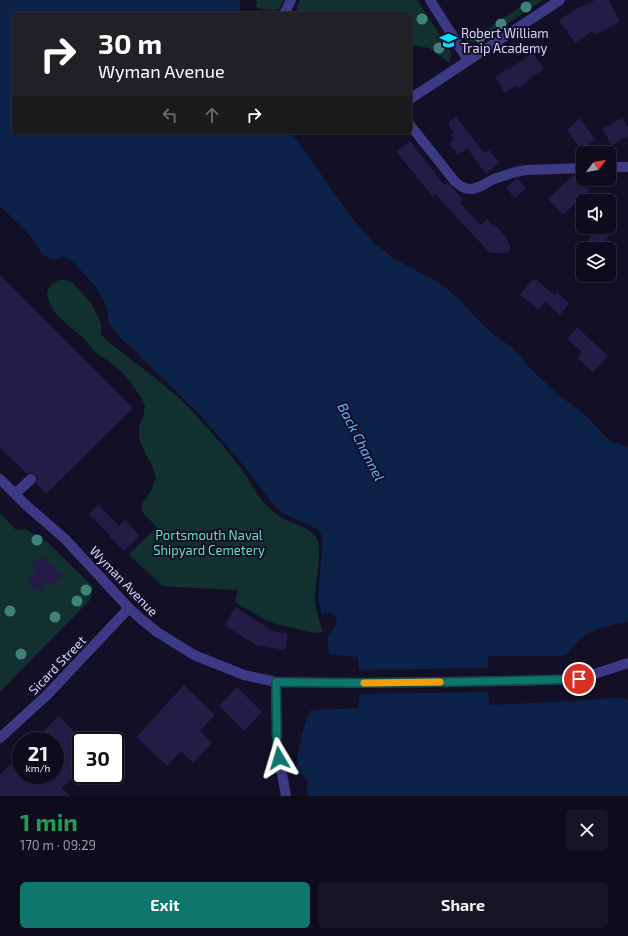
<!DOCTYPE html>
<meta charset="utf-8">
<style>
body{margin:0;font-family:"Exo 2",sans-serif;background:#171425;color:#f1f3f6;height:100vh;display:flex;flex-direction:column;font-size:15px;white-space:nowrap}
*{box-sizing:border-box;margin:0}
p{font-size:13px;color:#9b9ba3}
.icon{flex:none;width:22px;height:22px;fill:none;stroke:currentColor;stroke-width:2;stroke-linecap:round;stroke-linejoin:round}
.map{position:relative;height:796px;overflow:hidden}
.drawer{display:flex;flex-direction:column;background:#0e0b1c;flex:1}
.drawer>*{flex:none}
.top-card{position:absolute;left:12px;top:12px;width:400px;height:122px;border-radius:6px;box-shadow:0 1px 3px #0004,0 0 0 1px #2e2b3b;background:#202124;color:#fff;overflow:hidden}
.needle{width:26px;rotate:59deg}
.buttons{position:absolute;left:576px;top:146px;display:grid;gap:8px}
.buttons a{display:grid;place-items:center;width:40px;height:40px;border-radius:6px;background:#0e0b1c;box-shadow:0 1px 3px #0004,0 0 0 1px #2e2b3b;font-size:20px}
.speed{position:absolute;left:12px;top:732px;display:flex;gap:8px;font-size:20px;font-weight:700;text-align:center}
.speed>*{display:grid;place-content:center;width:52px;height:52px;border-radius:50%;background:#0e0b1c;box-shadow:0 1px 3px #0004,0 0 0 1px #2e2b3b;line-height:1}
.speed small{font-size:10px;font-weight:400}
.speed .limit{border:2px solid #111;border-radius:6px;background:#fff;color:#111}
.pin{position:absolute;display:grid;place-items:center;width:34px;height:34px;color:#fff;margin:-17px;border:2px solid #fff;border-radius:50%;box-shadow:0 1px 4px #0007}
.me{position:absolute;width:44px;margin:-22px;rotate:353deg;stroke-linejoin:round;filter:drop-shadow(0 0 3px #0008)}
.turn{display:flex;align-items:center;gap:14px;height:84px;padding:0 20px;font-size:18px}
.turn .icon{width:52px;height:52px;stroke-width:2.5}
.turn b{display:block;font-size:28px;line-height:34px}
.lanes{display:flex;align-items:center;height:38px;padding:0 20px;background:#0003;justify-content:center;gap:20px;direction:ltr}
.lanes .off{opacity:.35}
.round{display:grid;place-items:center;flex:none;width:42px;height:42px;border-radius:6px;background:#171425}
.summary{display:flex;align-items:center;justify-content:space-between;height:68px;padding:0 20px}
h1{font-size:24px;font-weight:700;line-height:30px;color:#1e9e55}
.button{display:flex;gap:8px;margin-top:auto;padding:8px 20px}
.button a{flex:1;height:46px;border-radius:6px;background:#0f766e;color:#fff;font-size:16px;font-weight:700;line-height:46px;text-align:center}
.button a+a{background:#171425;color:#f1f3f6}
.map>svg:first-child{display:block}
.green{fill:#12302f}
.water{fill:#0c2248}
.pier{fill:#130f26}
.building{fill:#241b47}
.lines{fill:none;stroke-linecap:round;stroke-linejoin:round}
.minor{stroke:#3d3a85;stroke-width:10}
.tree{fill:#3d827b}
.route-casing{stroke:#0a4d48;stroke-width:10}
.route{stroke:#0f766e;stroke-width:7}
.slow{stroke:#f59e0b;stroke-width:7}
.labels{text-anchor:middle;stroke-width:4;stroke-linejoin:round;paint-order:stroke}
.poi-label{font-size:13px;fill:#d9d4ff;stroke:#130f26;text-anchor:start}
.park-label{font-size:13px;fill:#5fe0c0;stroke:#130f26}
.street-label{font-size:13px;fill:#d9d4ff;stroke:#130f26}
.water-label{font-size:14px;font-style:italic;fill:#62b6ff;stroke:#130f26}
</style>
<div class="map">
<svg width="628" height="796" viewBox="0 0 628 796">
<rect width="100%" height="100%" fill="#130f26"/>
<!-- green -->
<path class="green" d="M255,0H284L279,9C271,12 264,9 256,7L257,2Z
M300,0H417L449,49C452,54 451,58 449,63L429,48L410,45V14H304L297,12V6Z
M531,0H543L488,37L484,31Z
M466,27L471,29L476,36L481,32L485,38C482,40 479,42 476,42C467,43 458,36 464,28Z
M59,280H65L73,283L91,303L101,323V335C131,362 167,383 194,413C211,432 229,452 245,474C251,483 257,496 265,504C271,510 278,516 286,520C296,525 312,528 317,539C323,553 314,585 315,602C316,612 320,622 323,632L315,633L276,624L266,620L236,603V597L238,590L172,587L162,586L129,554L157,527L144,514L141,510L143,502L150,493L156,478L152,466L145,453L139,439V426L143,418L145,406L140,396L132,384L122,372L108,361L95,352L84,339L55,313L48,299L47,293L49,287L53,283Z
M0,513L16,530L25,529L47,542L93,587L91,599L88,602L0,692Z"/>
<!-- water -->
<path class="water" d="M0,0H240V14H14V132H291L352,218L374,243L395,259L436,281L447,289L459,299L482,324L494,335L513,348L533,371L544,381L557,394L583,413L610,441L628,447V622C614,624 598,627 586,635C578,640 572,648 566,655L554,656H488L489,705L576,701L622,697L628,701V796H308C305,790 309,783 307,779C305,776 300,774 298,773C294,760 304,722 311,710L358,708L360,694L358,657L329,654C326,639 328,635 337,623L335,616L331,613L322,614L318,598L323,539L319,530L283,513L273,504L263,492L244,466L200,415L161,377L142,359L139,354L132,348L119,337L110,325L108,321L107,309L102,297L95,286L76,265L68,258L63,257L54,260L51,259L42,254L29,234L0,206Z"/>
<!-- pier -->
<path class="pier" d="M489,668V692L360,694L358,670Z"/>
<!-- building -->
<path class="building" d="M595,0H609L620,22L595,35L593,31L575,43L559,20L579,7L580,8Z
M533,53L544,69L527,80L528,82L518,88L517,85L505,93L495,77L507,68L508,70Z
M456,117L484,153L489,150L499,163L486,174L467,148L458,155L449,143L454,139L451,135L454,133L449,127L450,126L448,123Z
M580,118L595,140L585,147L583,144L579,147L567,130Z
M622,118L628,127V136L612,145L602,129Z
M410,141L444,185L447,182L463,199L460,203L481,225L487,219L492,225L494,224L507,238L506,239L510,244V249L507,253H490L435,194L433,197L396,151Z
M573,175L589,190L563,215L548,199Z
M517,178L526,188L515,198L506,188Z
M598,227H600L610,235L599,249L588,240Z
M0,275L133,408L46,494L36,483L37,478L35,474L30,473L27,474L0,448Z
M535,279L555,295L557,293L569,303L560,315L545,302L539,310L520,295L532,280L533,281Z
M577,327L608,356L593,372L577,358L582,352L567,339Z
M98,505L119,526L125,520L140,536L124,551L109,536L110,535L89,514Z
M42,555L63,575L52,587L47,582L37,592L27,581L36,572L31,566Z
M236,607L273,631L288,634L285,650L256,645L224,625Z
M184,685L215,715L200,731L212,743L193,763L181,751L167,766L136,737Z
M237,687L262,712L244,731L219,706Z
M59,716L81,739V769L62,788L70,796H0V775L21,754V775H55V741H34Z"/>
<g class="lines">
<!-- minor -->
<path class="minor" d="M430,0L468,60
M284,14L291,0
M410,99L560,0
M410,125L453,179C457,184 464,189 471,189C479,189 487,182 494,179C505,175 516,171 527,170L583,168
M609,167H628
M0,479L26,505L65,539L129,608L141,619L157,632L194,655L244,675L276,682L355,683L516,681L579,679L628,663
M15,494L31,479
M276,682L277,746L286,796
M0,738L48,694L129,608"/>
</g>
<!-- trees -->
<g class="tree">
<circle cx="526" cy="7" r="5.5"/>
<circle cx="422" cy="19" r="5.5"/>
<circle cx="501" cy="24" r="5.5"/>
<circle cx="480" cy="37" r="5.5"/>
<circle cx="439" cy="48" r="5.5"/>
<circle cx="37" cy="540" r="5.5"/>
<circle cx="86" cy="590" r="5.5"/>
<circle cx="77" cy="601" r="5.5"/>
<circle cx="10" cy="611" r="5.5"/>
<circle cx="55" cy="617" r="5.5"/>
<circle cx="21" cy="654" r="5.5"/>
</g>
<g class="lines">
<defs>
<path id="route" d="M279,758L277,746L276,682C377,684 478,682 579,679"/>
</defs>
<!-- route casing -->
<use href="#route" class="route-casing"/>
<!-- route -->
<use href="#route" class="route"/>
<!-- slow -->
<path class="slow" d="M364,683L440,682"/>
</g>
<!-- icons -->
<defs>
<symbol id="school-bare" viewBox="-9 -9 18 18"><path d="M0-5L7-2L0 1L-7-2ZM-4 1L0 2.5L4 1V4Q0 6-4 4Z" fill="#00e5ff" stroke="#130f26" stroke-width="2.5" paint-order="stroke"/></symbol>
</defs>
<g fill-rule="evenodd">
<use href="#school-bare" x="436" y="28" width="25" height="25"/>
</g>
<g class="labels">
<!-- poi labels -->
<g class="poi-label">
<text x="461" y="38">Robert William<tspan x="461" dy="15">Traip Academy</tspan></text>
</g>
<!-- park labels -->
<g class="park-label">
<text x="209" y="540">Portsmouth Naval<tspan x="209" dy="15">Shipyard Cemetery</tspan></text>
</g>
<!-- street labels -->
<g class="street-label">
<text transform="translate(124 581) rotate(46)" y="5">Wyman Avenue</text>
<text transform="translate(57 665) rotate(-46)" y="5">Sicard Street</text>
</g>
<!-- water labels -->
<g class="water-label">
<text transform="translate(361 442) rotate(63)" y="5">Back Channel</text>
</g>
</g>
</svg>
<div class="buttons">
<a><svg class="needle" viewBox="-14 -14 28 28"><path d="M0-13l5 13h-10z" fill="#e53935"/><path d="M0 13l5-13h-10z" fill="#9b9ba3"/></svg></a>
<a><svg class="icon" aria-label="sound" viewBox="0 0 24 24"><path d="M4 9h4l5-4v14l-5-4H4zM17 9q2 3 0 6"/></svg></a>
<a><svg class="icon" aria-label="layers" viewBox="0 0 24 24"><path d="M12 4l9 5-9 5-9-5zM3 14l9 5 9-5"/></svg></a>
</div>
<div class="speed"><div>21<small>km/h</small></div><div class="limit">30</div></div>
<div class="pin" style="left:579px;top:679px;background:#d93025"><svg class="icon" aria-label="arrive" viewBox="0 0 24 24"><path d="M6 21V4h12l-3 4 3 4H6"/></svg></div>
<svg class="me" style="left:279px;top:758px" viewBox="-20 -20 40 40"><path d="M0-17L14 15 0 8-14 15z" fill="#0f766e" stroke="#fff" stroke-width="4"/></svg>
<div class="top-card">
<div class="turn"><svg class="icon" aria-label="right" viewBox="0 0 24 24"><path d="M7 20v-9h11M14 6l5 5-5 5"/></svg><div><b>30 m</b>Wyman Avenue</div></div>
<div class="lanes"><svg class="icon off" aria-label="left" viewBox="0 0 24 24"><path d="M17 20v-9H6M10 6l-5 5 5 5"/></svg><svg class="icon off" aria-label="ahead" viewBox="0 0 24 24"><path d="M12 20V5M6 11l6-6 6 6"/></svg><svg class="icon" aria-label="right" viewBox="0 0 24 24"><path d="M7 20v-9h11M14 6l5 5-5 5"/></svg></div>
</div>
</div>
<section class="drawer">
<div class="summary"><div><h1>1 min</h1><p>170 m · 09:29</p></div><a class="round"><svg class="icon" aria-label="close" viewBox="0 0 24 24"><path d="M6 6l12 12M18 6L6 18"/></svg></a></div>
<div class="button"><a>Exit</a><a>Share</a></div>
</section>
